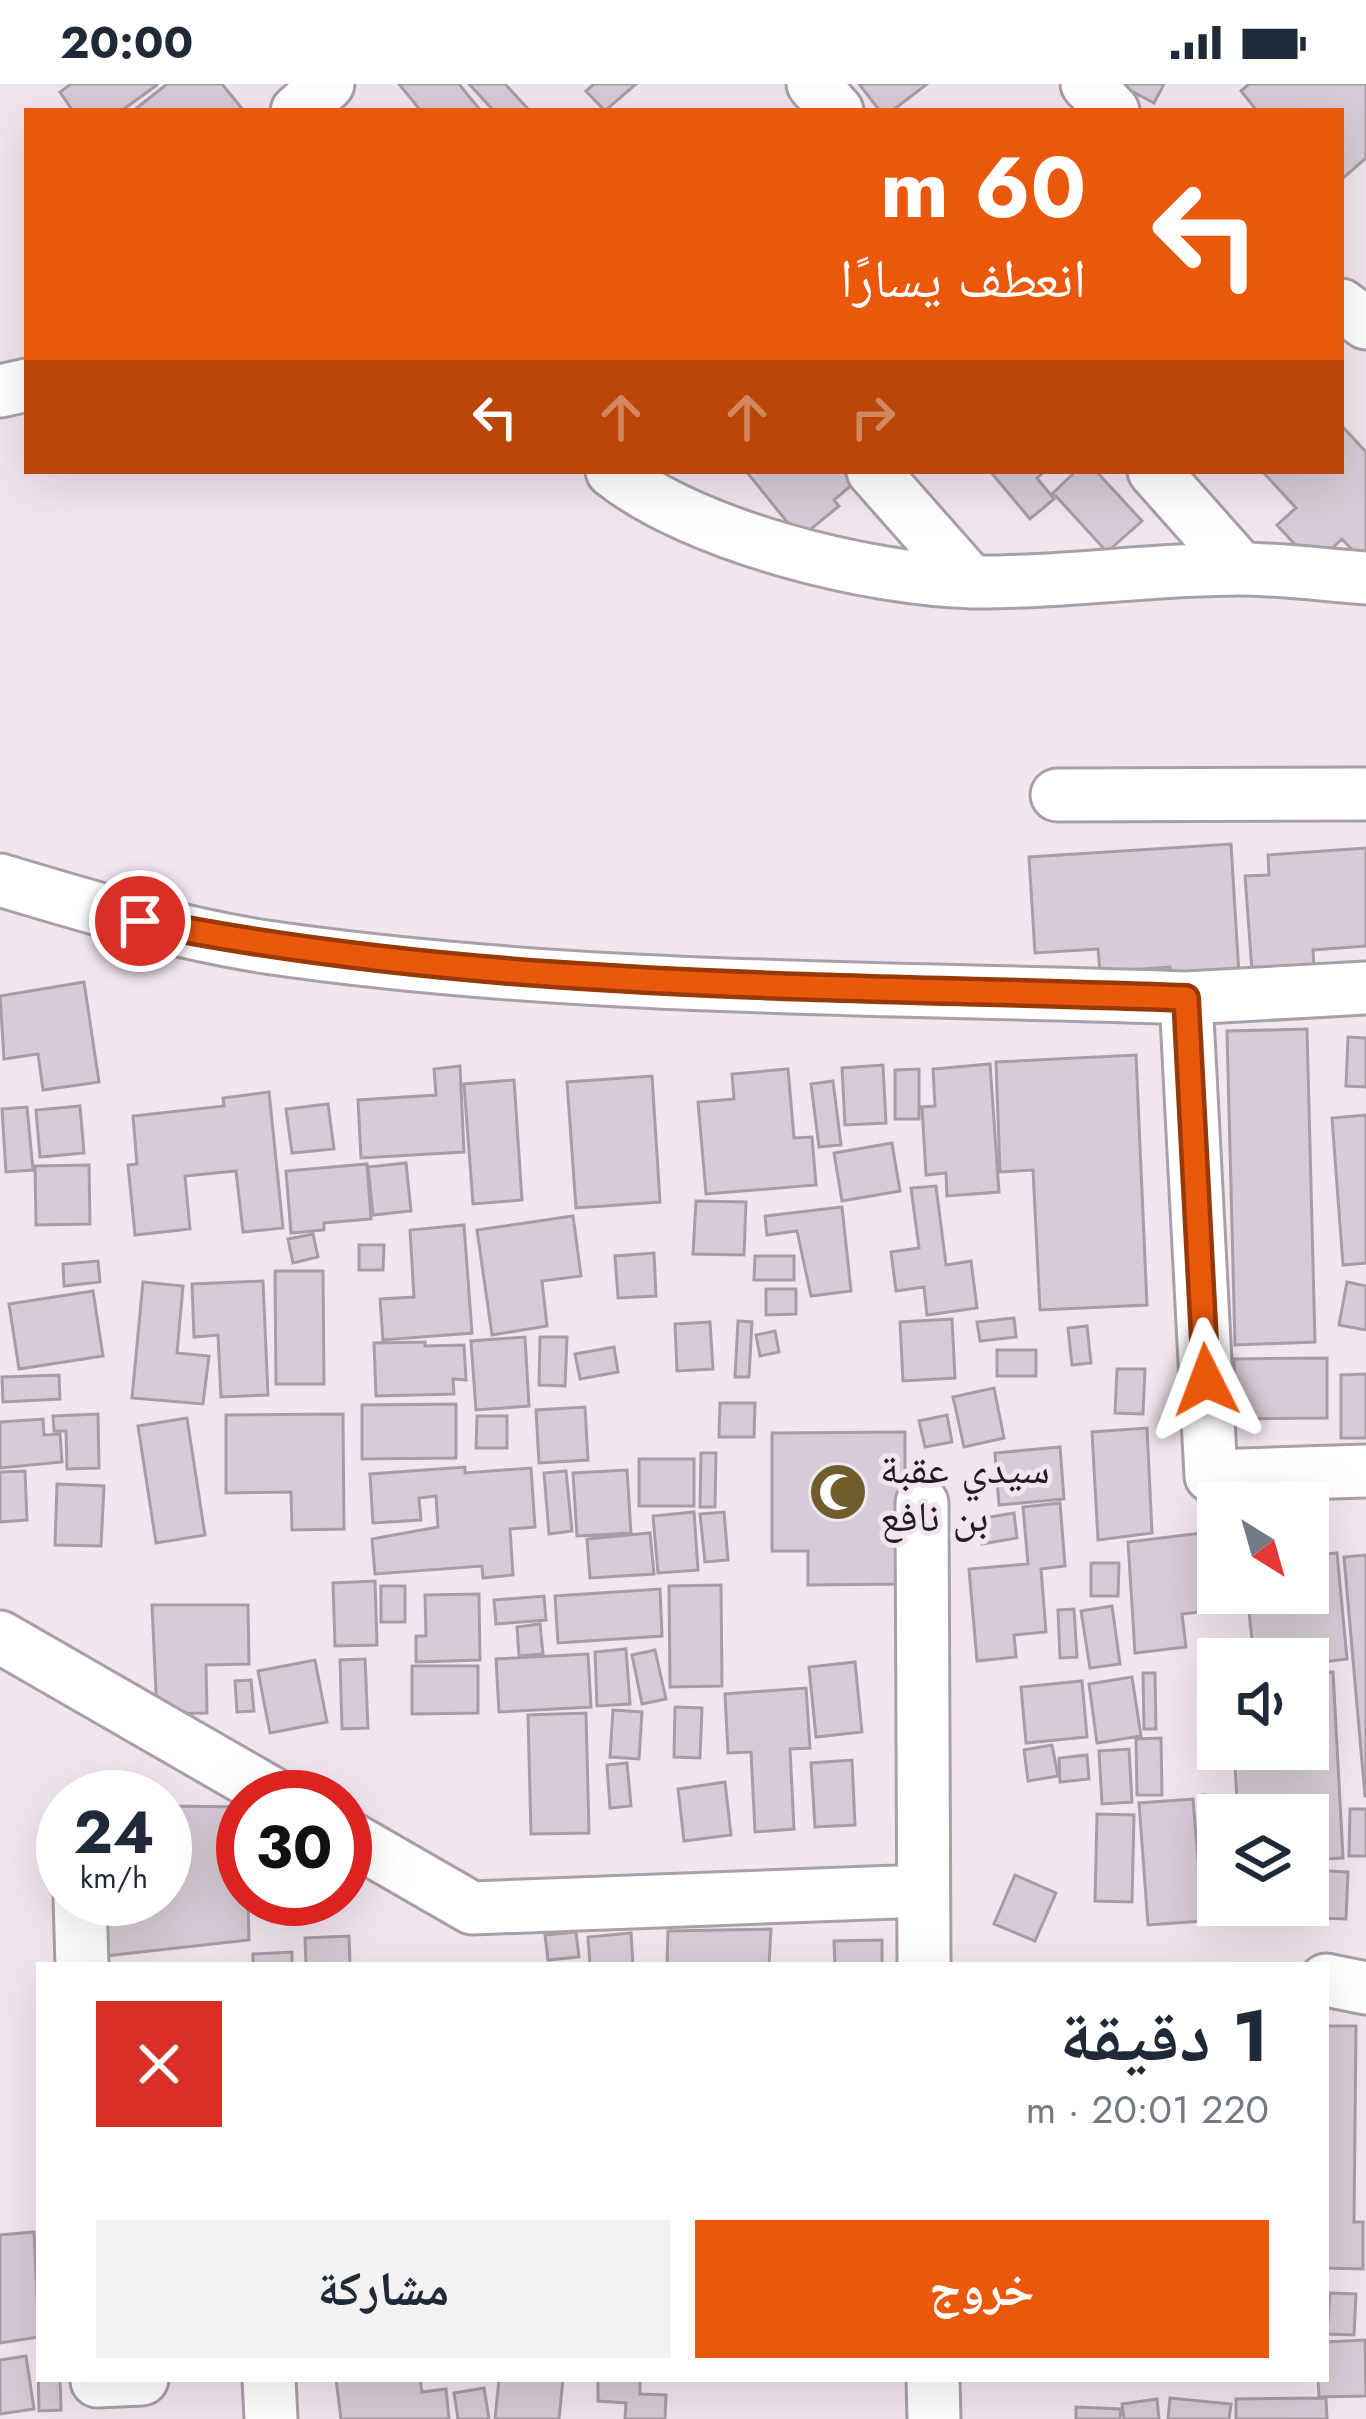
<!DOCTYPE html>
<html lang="ar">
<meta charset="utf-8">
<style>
body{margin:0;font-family:Jost,"Noto Naskh Arabic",sans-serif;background:#f2f2f3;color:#1f2937;direction:rtl;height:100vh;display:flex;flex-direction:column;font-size:45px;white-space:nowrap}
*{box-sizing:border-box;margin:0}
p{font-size:39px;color:#747a83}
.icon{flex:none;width:66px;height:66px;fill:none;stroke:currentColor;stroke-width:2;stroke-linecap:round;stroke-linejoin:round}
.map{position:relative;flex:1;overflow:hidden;direction:ltr}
.drawer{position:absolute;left:36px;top:1878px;width:1293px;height:420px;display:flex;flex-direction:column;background:#fff;border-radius:0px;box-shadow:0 12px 48px #0002;direction:rtl}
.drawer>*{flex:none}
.top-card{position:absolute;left:24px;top:24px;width:1320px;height:366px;border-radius:0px;box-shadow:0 12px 48px #0002;direction:rtl;background:#ea580c;color:#fff;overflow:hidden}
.needle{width:78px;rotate:143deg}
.buttons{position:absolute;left:1197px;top:1398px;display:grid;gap:24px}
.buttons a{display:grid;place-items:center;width:132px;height:132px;border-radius:0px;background:#fff;box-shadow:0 12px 48px #0002;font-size:60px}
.speed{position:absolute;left:36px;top:1686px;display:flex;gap:24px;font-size:60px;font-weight:700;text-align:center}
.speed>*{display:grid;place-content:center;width:156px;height:156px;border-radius:50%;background:#fff;box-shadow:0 12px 48px #0002;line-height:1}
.speed small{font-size:30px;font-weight:400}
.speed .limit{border:18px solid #d22;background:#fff;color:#111}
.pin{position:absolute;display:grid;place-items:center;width:102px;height:102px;color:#fff;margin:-51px;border:6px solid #fff;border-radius:50%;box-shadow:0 3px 12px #0007}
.me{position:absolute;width:132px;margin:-66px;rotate:357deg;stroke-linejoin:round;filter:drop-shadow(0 0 9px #0008)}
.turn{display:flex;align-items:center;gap:42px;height:252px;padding:0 60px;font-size:54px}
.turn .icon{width:156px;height:156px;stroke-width:2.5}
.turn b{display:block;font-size:84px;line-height:102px}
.lanes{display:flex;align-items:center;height:114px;padding:0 60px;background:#0003;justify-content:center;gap:60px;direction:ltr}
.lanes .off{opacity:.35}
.round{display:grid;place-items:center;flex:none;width:126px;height:126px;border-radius:0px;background:#f2f2f3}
.head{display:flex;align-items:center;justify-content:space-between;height:204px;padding:0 60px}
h1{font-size:72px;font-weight:700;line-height:90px}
.primary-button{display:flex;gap:24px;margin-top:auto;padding:24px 60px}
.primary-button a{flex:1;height:138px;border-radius:0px;background:#ea580c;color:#fff;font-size:48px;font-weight:700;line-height:138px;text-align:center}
.primary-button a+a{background:#f2f2f3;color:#1f2937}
.status{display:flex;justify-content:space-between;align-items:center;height:84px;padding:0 60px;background:#fff;direction:ltr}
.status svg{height:33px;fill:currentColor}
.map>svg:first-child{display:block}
.building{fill:#d6cbd6;stroke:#a89da7;stroke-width:3}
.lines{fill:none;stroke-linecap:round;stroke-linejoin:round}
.minor-casing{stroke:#aa9fa9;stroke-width:57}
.minor{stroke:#fff;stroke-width:51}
.route-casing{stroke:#983908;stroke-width:30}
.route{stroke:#ea580c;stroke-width:21}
.labels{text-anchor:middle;stroke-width:10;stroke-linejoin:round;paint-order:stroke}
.poi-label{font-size:42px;fill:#201c20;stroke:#f1e5f0;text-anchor:start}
</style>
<div class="status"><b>20:00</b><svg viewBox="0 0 49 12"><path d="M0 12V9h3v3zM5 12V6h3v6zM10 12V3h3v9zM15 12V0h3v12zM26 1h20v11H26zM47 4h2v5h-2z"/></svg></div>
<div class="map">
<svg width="1366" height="2335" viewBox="0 0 1366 2335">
<rect width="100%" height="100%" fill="#f1e5f0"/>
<!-- building -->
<path class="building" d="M71,0H157V1L121,27H73L60,8Z
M167,0H222L244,27H133Z
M399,0H459L481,27H421Z
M469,0H505L530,27H494Z
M594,0H636L605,27L586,7Z
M859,0H927L892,27H880Z
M1118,0H1164L1154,19Z
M1249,0H1366V74L1341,96V27H1257L1241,7Z
M1341,341L1366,368V466L1359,473L1342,455L1314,481L1277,441L1296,424L1262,387H1341Z
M746,387H843L853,400L834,416L839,422L800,454Z
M990,387H1045L1037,394L1054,415L1030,435Z
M1076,387H1096L1142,437L1107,468L1053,409Z
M1231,760L1239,891L1171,895L1170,883L1100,888L1098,865L1035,869L1029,773Z
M1366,764V862L1313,866L1314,882L1252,887L1245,792L1269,791L1268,771Z
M84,898L99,998L43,1006L38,970L4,975L0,912Z
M1307,945L1315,1258L1235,1261L1227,947Z
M1348,953L1366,954V1003L1346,1002Z
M1136,971L1147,1221L1040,1226L1033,1086L1000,1088L996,978Z
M990,980L999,1108L947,1112L946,1089L926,1091L922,1023L935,1022L933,985Z
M883,981L886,1039L845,1041L842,984Z
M460,982L464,1068L361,1074L358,1016L436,1011L434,985Z
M788,985L794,1054L812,1053L816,1101L706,1110L698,1018L734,1015L732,990Z
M919,985V1035H895V986Z
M652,992L660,1118L576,1124L567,998Z
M514,996L522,1116L473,1120L464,1000Z
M833,997L841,1061L819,1063L811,1000Z
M269,1008L283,1144L243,1148L236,1087L185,1092L190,1145L135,1151L128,1081L137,1080L133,1032L224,1022L223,1014Z
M328,1020L334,1065L292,1069L286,1025Z
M80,1022L84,1069L40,1073L36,1026Z
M27,1023L33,1086L6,1088L2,1025Z
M1366,1031V1179L1343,1181L1332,1034Z
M892,1059L900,1107L842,1117L834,1069Z
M406,1079L411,1127L373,1131L368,1083Z
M367,1080L371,1135L324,1139V1146L291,1149L286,1087Z
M89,1081L90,1140L36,1141L35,1082Z
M936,1102L946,1181L971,1177L977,1224L927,1231L924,1203L896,1207L891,1168L919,1164L911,1104Z
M696,1117L746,1118L744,1171L693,1170Z
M842,1123L851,1207L811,1212L797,1147L767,1151L765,1132Z
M573,1132L581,1192L542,1197L547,1242L492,1251L477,1146Z
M464,1141L472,1249L383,1256L380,1215L414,1213L410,1146Z
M313,1150L318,1173L293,1179L288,1155Z
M359,1161H384L383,1186H359Z
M654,1169L656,1212L618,1214L615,1172Z
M755,1172H794V1196H754Z
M98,1177L100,1198L64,1202L63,1180Z
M275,1187H323L324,1300H276Z
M263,1197L268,1311L221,1313L218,1251L194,1253L192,1200Z
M143,1198L183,1202L177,1269L209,1272L203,1320L132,1314Z
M1347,1198L1366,1202V1246L1339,1241Z
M766,1205H796V1230L766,1231Z
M93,1207L103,1272L19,1285L9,1220Z
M1014,1234L1016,1253L980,1257L977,1238Z
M952,1235L955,1294L903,1297L900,1238Z
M738,1237L752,1238L749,1293H735Z
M710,1238L713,1285L677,1287L675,1240Z
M1087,1242L1091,1279L1072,1281L1068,1244Z
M775,1247L779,1268L760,1272L756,1251Z
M525,1253L529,1322L476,1326L471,1257Z
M540,1253H567L565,1302L539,1301Z
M425,1258V1262L464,1261L466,1296L453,1295L454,1310L376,1312L374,1259Z
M614,1263L618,1288L580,1295L575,1270Z
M997,1266H1036V1292H997Z
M1327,1274V1334L1235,1335L1234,1275Z
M1117,1285H1145L1143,1330L1115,1329Z
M1366,1290V1354H1341V1291Z
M59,1291L60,1315L3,1318L2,1293Z
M994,1304L1004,1354L964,1363L953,1313Z
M720,1319H755L754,1353H719Z
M456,1320V1374L362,1375V1321Z
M585,1323L588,1376L539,1379L536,1326Z
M98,1330L99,1384L67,1385L66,1347H54L53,1332Z
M343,1330L344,1445L292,1446L291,1408L226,1409V1331Z
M947,1331L952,1358L925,1363L919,1337Z
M477,1332H507V1364H476Z
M187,1334L205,1451L156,1459L138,1342Z
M43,1335L44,1351L60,1350L62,1378L0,1384V1338Z
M1147,1344L1152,1449L1098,1456L1092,1348Z
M905,1348V1500L808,1501V1467H772V1349Z
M1060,1363L1064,1415L999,1421L995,1369Z
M701,1369H716L715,1423H700Z
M639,1375H694V1422H639Z
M465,1383V1389L531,1384L535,1443L510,1445L513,1491L483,1494L482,1482L375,1490L372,1455L438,1443L436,1412L419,1414L421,1436L373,1439L370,1390Z
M627,1386L631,1449L577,1452L573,1389Z
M25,1387L27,1436L0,1438V1388Z
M566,1387L572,1447L549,1450L544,1389Z
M57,1400L104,1402L101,1462L55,1461Z
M1060,1419L1065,1482L1041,1485L1046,1548L1014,1551L1016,1573L977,1577L969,1485L1028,1480L1023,1423Z
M694,1428L698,1486L658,1489L653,1432Z
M724,1428L728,1476L705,1478L700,1430Z
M1014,1429L1017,1454L982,1460L978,1435Z
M1218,1447V1509H1232L1234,1524L1182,1530L1186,1563L1135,1569L1128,1458Z
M650,1449L654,1490L590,1494L587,1455Z
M1337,1469L1347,1575L1308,1580V1575H1254L1247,1509H1308V1472Z
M1366,1471V1712H1365L1344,1473Z
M1091,1479H1119L1118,1512H1091Z
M375,1497L377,1561L335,1562L333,1499Z
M721,1501L722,1602L670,1603L669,1502Z
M381,1502H405V1538H381Z
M660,1505L662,1552L558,1559L555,1512Z
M479,1510L480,1576L416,1578V1552H426L425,1511Z
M544,1512L546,1536L496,1540L494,1516Z
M152,1521H248L249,1580L206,1581L207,1629L157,1630Z
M1112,1522L1120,1580L1090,1584L1081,1527Z
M1074,1525L1077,1573L1060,1574L1058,1526Z
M540,1540L543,1570L519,1572L517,1543Z
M626,1565L630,1620L597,1622L595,1568Z
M655,1566L666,1615L642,1620L632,1571Z
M588,1570L591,1623L499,1628L496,1575Z
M365,1575L368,1644L342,1645L340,1576Z
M315,1576L327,1638L270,1649L258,1587Z
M855,1578L862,1648L816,1653L809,1583Z
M412,1582H478V1629L412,1630Z
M1333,1588L1343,1774L1308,1776V1731H1266L1265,1715L1237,1716L1234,1665H1308V1589Z
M1143,1589H1155L1156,1645H1144Z
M1132,1593L1141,1652L1097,1659L1089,1600Z
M251,1596L254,1627L237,1628L235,1597Z
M1082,1597L1087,1653L1026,1659L1021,1603Z
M806,1604L810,1664L790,1665L794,1745L755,1748L751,1668L728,1669L725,1610Z
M675,1623L702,1624L700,1674L674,1673Z
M613,1626L642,1628L639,1675L610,1673Z
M586,1629L589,1749L531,1750L528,1631Z
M1161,1654L1162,1711H1137L1136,1655Z
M1052,1661L1058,1692L1028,1697L1024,1666Z
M1129,1665L1132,1718L1102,1720L1099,1667Z
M1087,1671L1089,1695L1060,1698L1059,1674Z
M852,1676L855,1741L815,1743L811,1679Z
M627,1679L631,1722L610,1724L607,1681Z
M725,1698L731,1751L684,1757L678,1705Z
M1203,1711L1221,1712L1218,1772L1200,1770Z
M1193,1715L1203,1837L1148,1841L1139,1719Z
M165,1722L243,1723V1815H248L249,1856L96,1873L95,1815H165Z
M1350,1725H1366V1772H1349Z
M1097,1730L1134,1731L1132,1818L1095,1817Z
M1308,1786L1348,1788L1346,1835L1290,1833L1291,1821H1308Z
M1015,1791L1056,1809L1035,1857L994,1840Z
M1228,1821H1275L1276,1832L1228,1835Z
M771,1845L769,1881H667L668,1847Z
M576,1848L579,1873L548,1876L545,1851Z
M631,1849L633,1881H590L588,1853Z
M349,1852L350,1881H306L305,1854Z
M882,1856V1881H835L834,1857Z
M292,1868V1881H253V1870Z
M1326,1942H1356L1354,2138H1363V2185L1326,2184Z
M34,2148L39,2253L0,2259V2151Z
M1330,2209L1356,2210L1354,2251L1327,2250Z
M1365,2256L1366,2312L1319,2313L1318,2295H1326V2258Z
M26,2272L34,2325L0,2330V2276Z
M38,2280L39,2295H60L61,2326L39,2327Z
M336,2295H420L422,2308L446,2305L449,2335H341Z
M499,2295H563L559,2335H495Z
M598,2295H640V2310L666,2311L665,2335H625L626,2319L598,2317Z
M484,2304L489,2335H458L454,2309Z
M1170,2314L1231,2320L1229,2335H1168Z
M1326,2314L1327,2335H1236V2315Z
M1157,2315L1159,2335H1124L1122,2320Z
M1076,2323L1121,2325L1120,2335H1076Z"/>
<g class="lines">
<defs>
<path id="minor" d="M813,0L837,27
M1087,0L1113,27
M297,27L328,0
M1341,221L1366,239
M0,307L27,301
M612,387C693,452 870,496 974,498C1062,499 1150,485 1239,485C1281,485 1324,491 1366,494
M873,387L971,498
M1154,387L1241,485
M1057,711L1366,710
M0,796C87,822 175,849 266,863C569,907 881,903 1186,914L1211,1392L1366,1387
M1186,914L1366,904
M922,1419L924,1881
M0,1553L278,1713
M345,1751L472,1824L923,1807
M80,1815L82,1881
M1326,1896L1366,1904
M269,2295L271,2335
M933,2295L934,2335
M97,2297L142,2295"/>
</defs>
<!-- minor casing -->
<use href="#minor" class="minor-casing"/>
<!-- minor -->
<use href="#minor" class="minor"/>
</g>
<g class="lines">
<defs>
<path id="route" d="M140,837C484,907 837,901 1186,914L1206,1296"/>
</defs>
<!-- route casing -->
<use href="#route" class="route-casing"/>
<!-- route -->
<use href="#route" class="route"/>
</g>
<!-- icons -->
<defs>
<symbol id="mosque-disc" viewBox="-11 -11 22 22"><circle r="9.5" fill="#715d2c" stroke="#f1e5f0"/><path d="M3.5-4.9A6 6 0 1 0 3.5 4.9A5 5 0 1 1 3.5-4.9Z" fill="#fff"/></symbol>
</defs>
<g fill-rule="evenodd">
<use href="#mosque-disc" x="805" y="1375" width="66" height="66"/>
</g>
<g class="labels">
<!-- poi labels -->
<g class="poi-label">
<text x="880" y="1399">سيدي عقبة<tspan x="880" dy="48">بن نافع</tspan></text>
</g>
</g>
</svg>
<div class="buttons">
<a><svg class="needle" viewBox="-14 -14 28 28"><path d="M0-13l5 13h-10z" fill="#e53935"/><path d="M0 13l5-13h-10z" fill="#747a83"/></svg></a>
<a><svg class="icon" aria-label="sound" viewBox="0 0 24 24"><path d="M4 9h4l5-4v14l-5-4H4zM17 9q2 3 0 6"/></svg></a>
<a><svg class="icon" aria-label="layers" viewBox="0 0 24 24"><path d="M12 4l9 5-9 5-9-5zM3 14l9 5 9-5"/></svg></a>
</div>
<div class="speed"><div>24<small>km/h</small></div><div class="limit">30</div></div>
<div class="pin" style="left:140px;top:837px;background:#d93025"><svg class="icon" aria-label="arrive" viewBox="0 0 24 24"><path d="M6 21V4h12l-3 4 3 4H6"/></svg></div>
<svg class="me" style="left:1206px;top:1296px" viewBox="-20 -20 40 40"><path d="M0-17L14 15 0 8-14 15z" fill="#ea580c" stroke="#fff" stroke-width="4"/></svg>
<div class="top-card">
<div class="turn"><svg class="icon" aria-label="left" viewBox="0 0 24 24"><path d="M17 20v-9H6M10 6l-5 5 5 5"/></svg><div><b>60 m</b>انعطف يسارًا</div></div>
<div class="lanes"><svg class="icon" aria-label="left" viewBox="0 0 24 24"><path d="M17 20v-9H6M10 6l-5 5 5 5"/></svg><svg class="icon off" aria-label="ahead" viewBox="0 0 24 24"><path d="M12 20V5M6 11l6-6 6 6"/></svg><svg class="icon off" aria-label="ahead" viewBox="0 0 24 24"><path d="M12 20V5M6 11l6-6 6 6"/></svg><svg class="icon off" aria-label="right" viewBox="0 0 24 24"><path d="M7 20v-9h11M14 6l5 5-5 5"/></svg></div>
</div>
<section class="drawer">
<div class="head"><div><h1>1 دقيقة</h1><p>220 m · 20:01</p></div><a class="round" style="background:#d93025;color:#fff"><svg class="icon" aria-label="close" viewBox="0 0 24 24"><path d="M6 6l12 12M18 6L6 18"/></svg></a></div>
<div class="primary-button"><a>خروج</a><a>مشاركة</a></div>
</section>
</div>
